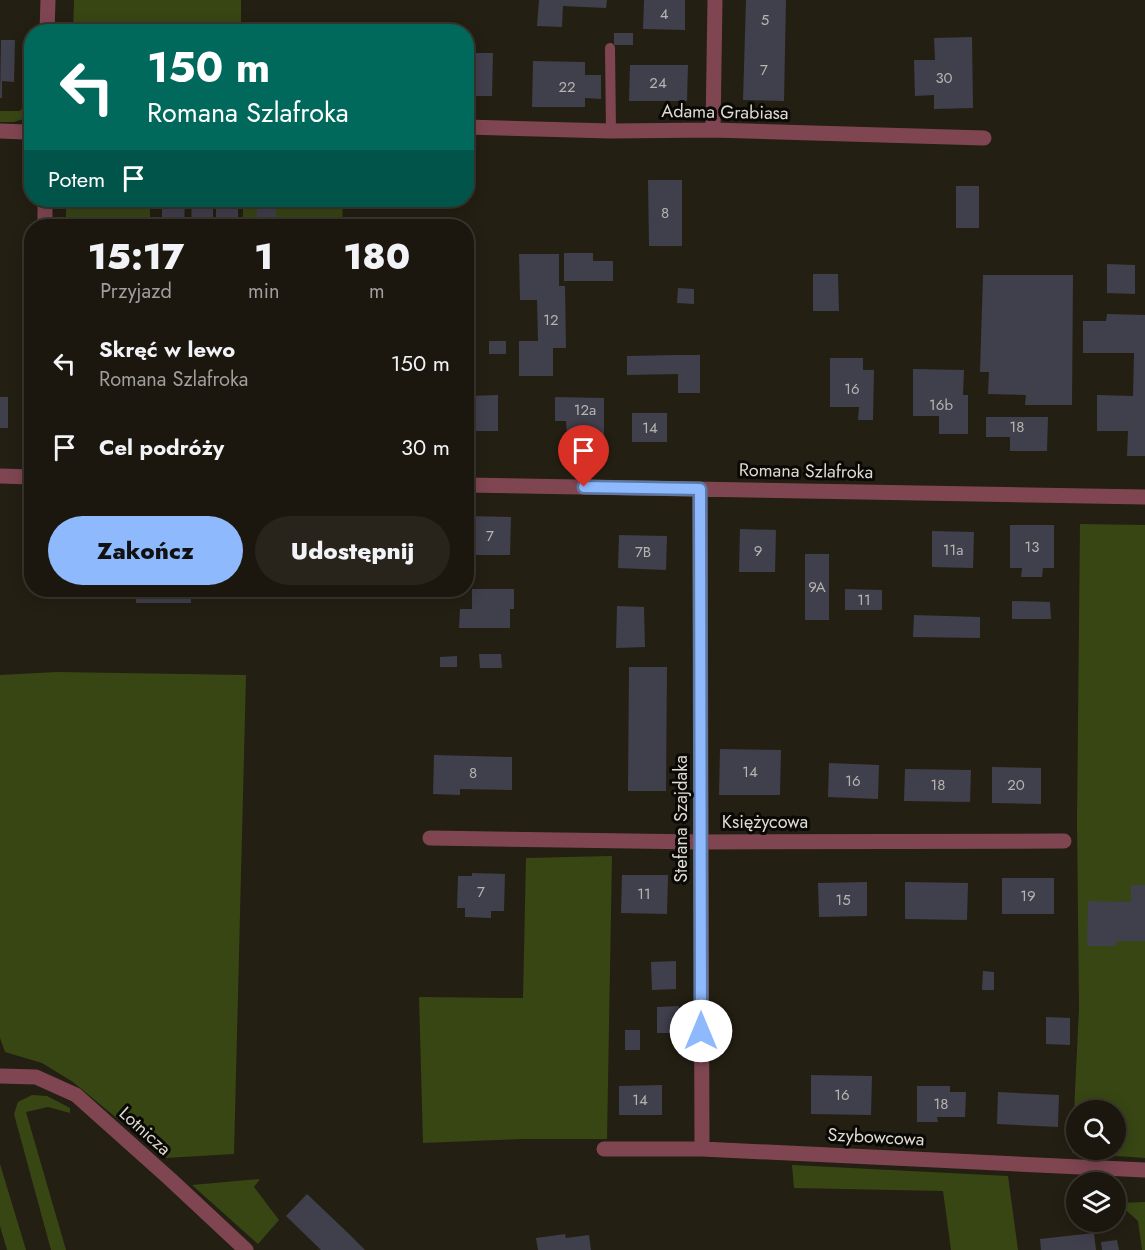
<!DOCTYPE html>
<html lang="pl">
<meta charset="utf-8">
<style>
body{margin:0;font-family:Jost,sans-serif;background:#28241c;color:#f1f3f6;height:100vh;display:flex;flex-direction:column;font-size:22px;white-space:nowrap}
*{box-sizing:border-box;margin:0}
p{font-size:20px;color:#a09f9e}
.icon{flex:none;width:33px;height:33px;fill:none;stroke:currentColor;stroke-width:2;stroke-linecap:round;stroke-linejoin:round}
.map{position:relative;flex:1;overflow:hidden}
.details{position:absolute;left:24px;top:219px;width:450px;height:378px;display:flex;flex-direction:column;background:#1b170e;border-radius:24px;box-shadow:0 3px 15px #0003,0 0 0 2px #39362e}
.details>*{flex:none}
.banner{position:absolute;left:24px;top:24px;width:450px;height:183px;border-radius:24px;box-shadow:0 3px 15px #0003,0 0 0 2px #39362e;background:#00695c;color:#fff;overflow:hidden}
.buttons{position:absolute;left:1066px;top:1100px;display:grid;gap:12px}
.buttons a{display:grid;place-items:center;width:60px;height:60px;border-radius:50%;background:#1b170e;box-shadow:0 3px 15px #0003,0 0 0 2px #39362e;font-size:30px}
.pin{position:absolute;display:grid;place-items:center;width:51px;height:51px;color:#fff;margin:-62px -26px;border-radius:50% 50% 50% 0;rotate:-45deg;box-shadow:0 0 6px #0007}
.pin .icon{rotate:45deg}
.me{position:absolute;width:66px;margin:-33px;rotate:0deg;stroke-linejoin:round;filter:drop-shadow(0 0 4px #0008)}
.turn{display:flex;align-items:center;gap:21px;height:126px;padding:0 24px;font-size:27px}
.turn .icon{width:78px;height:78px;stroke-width:2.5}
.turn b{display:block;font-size:42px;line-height:51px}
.then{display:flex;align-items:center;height:57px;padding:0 24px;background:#0003;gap:12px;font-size:22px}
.eta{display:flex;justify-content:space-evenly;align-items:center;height:102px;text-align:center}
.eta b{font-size:36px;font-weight:800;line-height:42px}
.button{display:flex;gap:12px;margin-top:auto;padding:12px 24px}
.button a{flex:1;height:69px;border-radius:36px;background:#8eb9fd;color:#111;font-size:24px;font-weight:800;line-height:69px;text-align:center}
.button a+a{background:#28241c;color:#f1f3f6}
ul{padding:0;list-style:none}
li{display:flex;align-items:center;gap:18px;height:84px;padding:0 24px}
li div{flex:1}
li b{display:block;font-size:22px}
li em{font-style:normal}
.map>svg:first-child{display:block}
.green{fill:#384614;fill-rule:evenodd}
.building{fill:#403f4c}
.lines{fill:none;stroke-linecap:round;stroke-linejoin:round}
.service{stroke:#7f4652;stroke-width:10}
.minor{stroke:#7f4652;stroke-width:15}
.route-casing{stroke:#5c78a4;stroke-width:15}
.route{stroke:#8eb9fd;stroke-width:10}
.labels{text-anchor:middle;stroke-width:6;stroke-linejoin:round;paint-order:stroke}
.number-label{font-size:15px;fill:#b6b4b1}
.street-label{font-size:18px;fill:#dedbd3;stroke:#0b0905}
</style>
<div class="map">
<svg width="1145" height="1250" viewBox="0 0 1145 1250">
<rect width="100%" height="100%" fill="#241f13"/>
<!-- green -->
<path class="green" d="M74,0H241V31H73Z
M31,96V112L29,117L14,122H0V111H20Z
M66,200H150V226H66Z
M243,200H343L342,226H243Z
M1080,524L1145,525V1158L1072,1153L1079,1009L1077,822ZM1077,1110H1116V1149H1077Z
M57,672L246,675L234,1154L165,1158L73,1082L42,1063L5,1052L0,1038V675Z
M612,856L607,1139H521L423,1143L419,997L523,998L526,858Z
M32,1095L47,1096L70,1108V1113L48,1107L26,1112L66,1250H51L14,1114L18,1102Z
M0,1164L26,1250H7L0,1226Z
M792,1165L1008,1176L1018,1250H951L943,1191L794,1188Z
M260,1179L254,1187L279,1220L258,1244L192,1185Z
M1145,1202V1250H1142L1138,1221L1118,1203Z"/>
<!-- building -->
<path class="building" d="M539,0H607L606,8L563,6L562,27L537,26Z
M644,0H685V30L643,29Z
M746,0H786L784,101L743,100Z
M614,33H633V45H614Z
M972,37L973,108L934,109V95L915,96L914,60H935L934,38Z
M1,40H15L14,82L2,81V98H0Z
M466,53H493L492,96H474L475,102H466Z
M533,61L585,62V75H601V99L585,98V107H532Z
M630,65H688L687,101H629Z
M648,180H682V246H649Z
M956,186H979V228H956Z
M162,200H185L184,226H162Z
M192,200H213V226H191Z
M216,200H238V226H216Z
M257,208H276V226H257Z
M564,253H593V261H613V281H564Z
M519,254H559V286H565L566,348H553V376H519V341H538L537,300H520Z
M1107,264L1135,265V294L1107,293Z
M813,274H838L839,311H813Z
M983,275H1073L1072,405H1025L1026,395L988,394L989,372H980Z
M678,288L694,289V304L677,303Z
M1107,314L1145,315V456H1127L1128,431H1097V395L1133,396L1134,353H1083V321H1106Z
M489,341H506V354H489Z
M678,355H700V393H678V374L627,375V356Z
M830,358H863V370H874L873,420H858L859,407H830Z
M913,369L964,370L963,395H968V434H939V416H913Z
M498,395V431H466V396Z
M0,397H8V428H0Z
M555,397L604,398V439H567L566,421H555Z
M632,413H667V442H632Z
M986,417H1048L1047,451H1010V437H986Z
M470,516L511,517L510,555H470Z
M1010,525H1054V568H1043L1042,577H1021L1022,568H1010Z
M740,529L776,530L775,572H739Z
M932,531L974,532L973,568L932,567Z
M619,535L667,536L666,570L618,568Z
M805,554H829V620H805Z
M472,589H514V609H510V628H459L460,609H472Z
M845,589L882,590V610H845Z
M136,590H191V603H136Z
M1012,601L1050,602L1051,619H1012Z
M617,606L644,607L645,647L616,648Z
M914,615L980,617V638L913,637Z
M479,654H501L502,668H480Z
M457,656V667H440V657Z
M629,667H667L666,791H628Z
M720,749L781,750L780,795H719Z
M434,755L512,757V790L460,789V795L433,794Z
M829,763L879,765L878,799L828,797Z
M992,767L1041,768V804L992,803Z
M905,769L971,770L970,802L904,801Z
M472,873L505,874L504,911H491V918L465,917V908H457L458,876H472Z
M622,875H668L667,914L621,913Z
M1002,878H1054V914H1002Z
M867,882V916L819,917L818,883Z
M905,882L968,883L967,920L905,919Z
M1131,885H1145V941H1117L1116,946H1087L1088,901L1131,902Z
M676,961V989L652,990L651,962Z
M983,971L994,972V990H982Z
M679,1006V1033H657V1007Z
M1046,1017L1070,1018V1045L1046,1044Z
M625,1030H640V1050H625Z
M811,1075L872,1076L871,1115L811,1114Z
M662,1085V1115H619V1086Z
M917,1086H950V1092H966L965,1117H937L938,1122H917Z
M998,1092L1059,1095L1058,1127L997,1124Z
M307,1194L348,1233L365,1250H321L286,1216Z
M1094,1233L1096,1250H1041L1040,1239Z
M565,1234L566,1238L589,1235L591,1250H538L536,1238Z
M1117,1240L1119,1250H1102L1101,1242Z"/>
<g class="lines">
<!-- service -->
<path class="service" d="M610,48L611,131"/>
<!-- minor -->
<path class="minor" d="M47,32L48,0
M466,127L611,131L713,130L984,138
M713,130L715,0
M0,131L25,132L32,128
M45,226V200
M0,476L32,477
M466,485L1145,497
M700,489L702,1149
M430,838L701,842L1064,841
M0,1076L36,1077L76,1095L170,1179L246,1250
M604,1149H702L1145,1170"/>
</g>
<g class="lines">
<defs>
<path id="route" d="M584,487L700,489L701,1031"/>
</defs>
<!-- route casing -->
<use href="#route" class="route-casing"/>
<!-- route -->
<use href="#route" class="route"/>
</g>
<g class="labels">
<!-- number labels -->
<g class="number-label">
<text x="664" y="19">4</text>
<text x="765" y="25">5</text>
<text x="764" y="75">7</text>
<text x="944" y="83">30</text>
<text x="658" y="88">24</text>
<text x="567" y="92">22</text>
<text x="665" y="218">8</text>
<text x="551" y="325">12</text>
<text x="852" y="394">16</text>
<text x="941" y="410">16b</text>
<text x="585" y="415">12a</text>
<text x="1017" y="432">18</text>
<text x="650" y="433">14</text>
<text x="490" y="541">7</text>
<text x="1032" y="552">13</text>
<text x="953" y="555">11a</text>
<text x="758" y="556">9</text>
<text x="643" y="557">7B</text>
<text x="817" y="592">9A</text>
<text x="864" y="605">11</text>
<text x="750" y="777">14</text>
<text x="473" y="778">8</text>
<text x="853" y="786">16</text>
<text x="938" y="790">18</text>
<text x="1016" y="790">20</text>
<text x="481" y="897">7</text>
<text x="644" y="899">11</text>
<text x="1028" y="901">19</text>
<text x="843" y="905">15</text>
<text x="842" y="1100">16</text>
<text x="640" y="1105">14</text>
<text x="941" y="1109">18</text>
</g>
<!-- street labels -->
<g class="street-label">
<text transform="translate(725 112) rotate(1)" y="6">Adama Grabiasa</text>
<text transform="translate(806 471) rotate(1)" y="6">Romana Szlafroka</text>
<text transform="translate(681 819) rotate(-90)" y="6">Stefana Szajdaka</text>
<text x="765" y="828">Księżycowa</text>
<text transform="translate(145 1131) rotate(42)" y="6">Lotnicza</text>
<text transform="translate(876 1137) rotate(3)" y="6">Szybowcowa</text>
</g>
</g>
</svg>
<div class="buttons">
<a><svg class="icon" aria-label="search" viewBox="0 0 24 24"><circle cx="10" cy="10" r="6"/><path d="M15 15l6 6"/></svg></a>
<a><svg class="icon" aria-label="layers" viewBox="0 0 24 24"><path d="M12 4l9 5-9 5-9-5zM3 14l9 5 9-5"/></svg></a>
</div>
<div class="pin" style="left:584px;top:487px;background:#d93025"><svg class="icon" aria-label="arrive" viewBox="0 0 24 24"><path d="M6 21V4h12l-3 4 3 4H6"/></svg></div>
<svg class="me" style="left:701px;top:1031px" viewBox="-20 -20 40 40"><circle r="19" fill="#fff"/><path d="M0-13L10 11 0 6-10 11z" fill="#8eb9fd"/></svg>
<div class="banner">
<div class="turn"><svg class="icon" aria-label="left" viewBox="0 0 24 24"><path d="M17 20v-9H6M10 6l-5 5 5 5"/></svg><div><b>150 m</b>Romana Szlafroka</div></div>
<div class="then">Potem<svg class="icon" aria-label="arrive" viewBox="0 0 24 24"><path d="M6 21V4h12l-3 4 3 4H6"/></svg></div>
</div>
<section class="details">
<div class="eta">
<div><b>15:17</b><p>Przyjazd</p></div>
<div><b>1</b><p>min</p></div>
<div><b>180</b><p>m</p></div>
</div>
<ul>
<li><svg class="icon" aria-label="left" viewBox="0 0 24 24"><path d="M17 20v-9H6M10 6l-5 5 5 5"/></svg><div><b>Skręć w lewo</b><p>Romana Szlafroka</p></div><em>150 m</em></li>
<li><svg class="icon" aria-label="arrive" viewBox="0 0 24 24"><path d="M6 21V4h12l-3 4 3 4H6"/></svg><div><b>Cel podróży</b></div><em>30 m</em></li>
</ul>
<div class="button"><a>Zakończ</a><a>Udostępnij</a></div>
</section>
</div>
